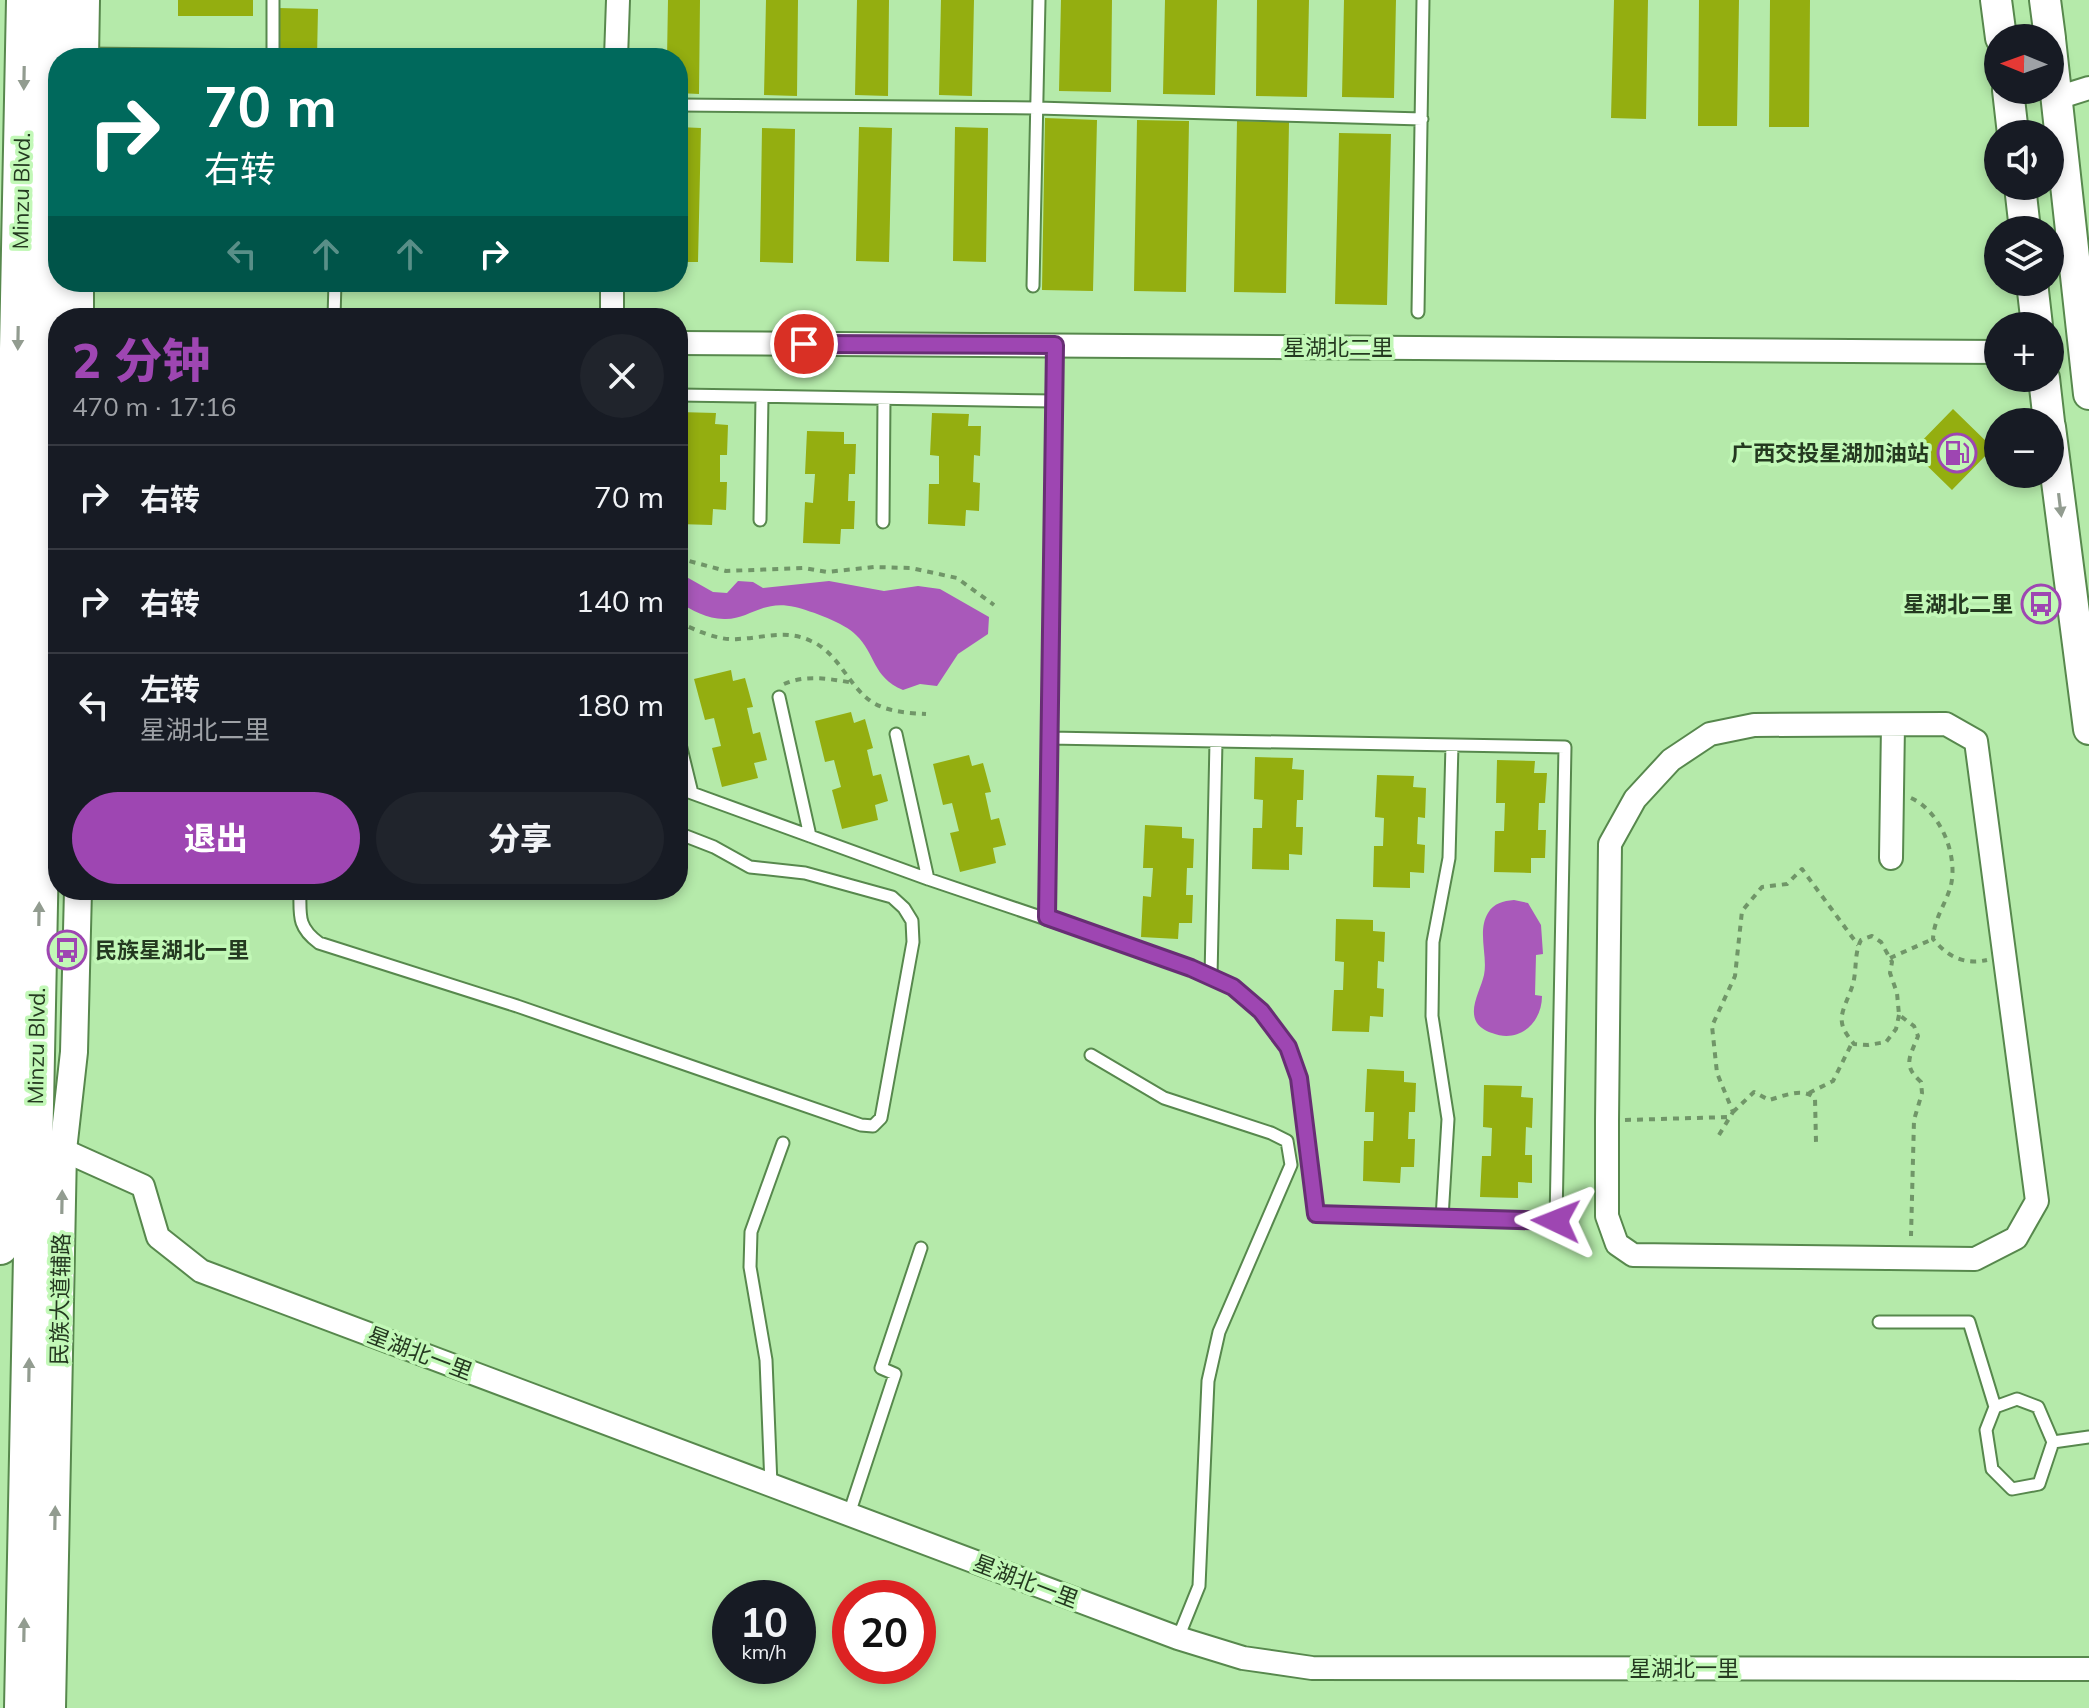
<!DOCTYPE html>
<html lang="zh">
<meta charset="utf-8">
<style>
body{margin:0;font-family:Mulish,"Noto Sans SC",sans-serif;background:#20242c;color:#f1f3f6;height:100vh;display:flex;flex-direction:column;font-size:30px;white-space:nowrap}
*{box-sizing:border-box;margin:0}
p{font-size:26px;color:#9ea1a6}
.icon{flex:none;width:44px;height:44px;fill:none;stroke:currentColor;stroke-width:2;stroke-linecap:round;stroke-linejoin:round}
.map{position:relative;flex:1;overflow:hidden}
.sheet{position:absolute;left:48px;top:308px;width:640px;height:592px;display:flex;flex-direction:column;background:#171b24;border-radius:32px;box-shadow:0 4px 12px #0003}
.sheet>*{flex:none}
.hud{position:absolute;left:48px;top:48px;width:640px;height:244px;border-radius:32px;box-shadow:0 4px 12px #0003;background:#00695c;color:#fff;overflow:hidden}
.needle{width:52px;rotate:271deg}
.controls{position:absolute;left:1984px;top:24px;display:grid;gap:16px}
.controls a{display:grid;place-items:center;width:80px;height:80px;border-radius:50%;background:#171b24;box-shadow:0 4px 12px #0003;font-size:40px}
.speed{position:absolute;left:712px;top:1580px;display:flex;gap:16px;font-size:40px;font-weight:700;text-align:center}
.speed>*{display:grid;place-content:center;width:104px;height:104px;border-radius:50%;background:#171b24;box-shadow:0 4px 12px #0003;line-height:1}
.speed small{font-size:20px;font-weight:400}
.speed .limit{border:12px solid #d22;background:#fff;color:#111}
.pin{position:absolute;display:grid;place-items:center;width:68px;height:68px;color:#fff;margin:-34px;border:4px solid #fff;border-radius:50%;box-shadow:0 2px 8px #0007}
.me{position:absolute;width:88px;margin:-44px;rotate:272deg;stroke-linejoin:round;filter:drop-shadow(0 0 6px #0008)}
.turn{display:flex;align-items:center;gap:28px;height:168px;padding:0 24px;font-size:36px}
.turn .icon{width:104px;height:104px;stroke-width:2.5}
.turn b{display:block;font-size:56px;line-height:68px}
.lanes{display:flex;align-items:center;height:76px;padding:0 24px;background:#0003;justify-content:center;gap:40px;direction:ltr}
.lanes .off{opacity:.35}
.round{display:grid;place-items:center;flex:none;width:84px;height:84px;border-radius:42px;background:#20242c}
.summary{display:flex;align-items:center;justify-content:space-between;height:136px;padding:0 24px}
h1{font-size:48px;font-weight:800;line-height:60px;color:#9e46b2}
.primary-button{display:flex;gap:16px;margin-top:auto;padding:16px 24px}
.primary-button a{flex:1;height:92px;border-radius:48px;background:#9e46b2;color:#fff;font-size:32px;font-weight:800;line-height:92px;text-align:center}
.primary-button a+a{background:#20242c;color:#f1f3f6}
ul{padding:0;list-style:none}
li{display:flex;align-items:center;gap:24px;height:104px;padding:0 24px;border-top:2px solid #363941}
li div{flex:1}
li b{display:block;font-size:30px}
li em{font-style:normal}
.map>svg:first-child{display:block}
.water{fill:#a959ba}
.building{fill:#94ae10}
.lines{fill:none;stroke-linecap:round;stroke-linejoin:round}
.service-casing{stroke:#57884d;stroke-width:15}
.minor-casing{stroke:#57884d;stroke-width:26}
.tertiary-casing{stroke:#57884d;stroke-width:30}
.secondary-casing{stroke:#57884d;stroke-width:34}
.trunk-casing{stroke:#57884d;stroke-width:40}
.path{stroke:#709668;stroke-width:4;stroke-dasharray:6 6;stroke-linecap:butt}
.service{stroke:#fff;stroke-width:11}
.minor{stroke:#fff;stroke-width:22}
.tertiary{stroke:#fff;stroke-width:26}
.secondary{stroke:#fff;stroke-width:30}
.trunk{stroke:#fff;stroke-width:36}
.oneway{fill:#929c90}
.route-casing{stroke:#672e74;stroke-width:20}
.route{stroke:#9e46b2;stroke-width:14}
.labels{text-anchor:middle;stroke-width:7;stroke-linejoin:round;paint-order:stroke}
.street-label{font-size:22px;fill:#243920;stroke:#c2f8b7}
.poi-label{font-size:22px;font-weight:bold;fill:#243920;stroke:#c2f8b7;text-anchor:end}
</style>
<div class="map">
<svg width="2089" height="1708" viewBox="0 0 2089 1708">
<rect width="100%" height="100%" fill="#b5eaaa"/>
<!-- water -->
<path class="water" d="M678,574L683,575L713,592L727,593L738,581L753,582L763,588L829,581L884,591L918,586L940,589L989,617L988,634L958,654L937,686L920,684L903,690C872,677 876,654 856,635C845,623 811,611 795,607C762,599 749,620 724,619C707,619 692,610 678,602Z
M1514,900L1528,903L1541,925L1543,954L1536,955L1535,995L1542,996C1542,1023 1519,1044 1492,1033C1488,1032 1480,1028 1477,1023C1468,1009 1481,989 1484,975C1488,956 1477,931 1488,913C1494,903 1503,901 1514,900Z"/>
<!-- building -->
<path class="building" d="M178,0H253V16H178Z
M668,0H700L699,94L678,93V58H667Z
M766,0H798L797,96L764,95Z
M857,0H889L888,96L855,95Z
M941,0H974L972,96L939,95Z
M1061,0H1112L1111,92L1059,91Z
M1165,0H1217L1215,95L1163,94Z
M1257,0H1309L1307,97L1256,96Z
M1344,0H1396L1394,98L1342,97Z
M1614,0H1648L1646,119L1611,118Z
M1699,0H1739L1737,126H1698Z
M1770,0H1810L1809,127H1769Z
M278,8L318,9L317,58H277Z
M368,48L406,49V58H368Z
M1045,118L1097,120L1093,291L1042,290Z
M1137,120L1189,121L1186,292L1134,291Z
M1237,121L1289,122L1286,293L1234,292Z
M678,127L701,128L698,262H678Z
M859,127L892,128L889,262L856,261Z
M955,127L988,128L986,262L953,261Z
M762,128L795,129L793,263L760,262Z
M1339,133L1391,134L1387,305L1335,304Z
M169,282H266V286L169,285Z
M271,282H327V288L271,287Z
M344,282H401L400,290L344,289Z
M1953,409L1993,448L1952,490L1912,451Z
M678,412L716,413L715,424L728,425L727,455H720V482H727L726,510L713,509L712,525L678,524V483H685L686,455L678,454Z
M932,413L969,414L968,426H981L980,456L974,455L973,482L980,483L979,511L966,510L965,526L928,524L929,484H939V456L930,455Z
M807,431L844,432V444H856L855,474H849L848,501H855L854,529H841L840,544L803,543L805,502L813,503L815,474H805Z
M731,670L733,681L745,678L753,707L747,708L753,734L760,732L767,760L754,763L758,778L722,787L712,748L721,746L714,718L705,720L694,679Z
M851,712L854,723L865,719L873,748L867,750L873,776L881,774L888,801L875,805L878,820L842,829L832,790L841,787L834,760L825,762L815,721Z
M969,755L972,766L983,763L991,792L985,793L991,820L999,818L1006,845L993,848L996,863L960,872L950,833L959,831L952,803L943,805L933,764Z
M1255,757L1293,758L1292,769L1304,770L1303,800H1297L1296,827H1303L1302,855L1289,854V870L1252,869L1253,828H1262L1263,800L1254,799Z
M1497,760L1535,761L1534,773H1547L1545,803H1539L1538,830H1546L1545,858H1531V873L1494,872L1495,831H1504L1505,803H1496Z
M1377,775L1414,776L1413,787L1426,788L1425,818L1418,817L1417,844L1425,845L1424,873L1410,872V888L1373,887L1374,846H1383L1384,818L1375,817Z
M1145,825L1182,827V838L1194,839L1193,868H1187L1186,895H1193L1192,923H1179L1178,939L1141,937L1143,896L1151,897L1153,868H1143Z
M1336,919L1373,920V931L1385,932L1384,962L1378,961L1377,988L1384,989L1383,1017L1370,1016L1369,1032L1332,1031L1334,990H1343L1344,962L1335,961Z
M1367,1069L1404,1071V1082L1416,1083L1415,1112H1409L1408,1139H1415L1414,1167H1401L1400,1183L1363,1181L1364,1141H1373L1374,1112H1365Z
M1484,1085L1522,1086L1521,1097L1533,1098L1532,1128L1526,1127L1525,1155H1532V1183L1518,1182V1198L1480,1197L1482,1156H1491L1492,1128L1483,1127Z"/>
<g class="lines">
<defs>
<path id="service" d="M85,54L273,56V0
M678,105L1037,108L1422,119
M1033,286L1039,0
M1418,312L1423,0
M334,318L335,282
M678,395L1055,401
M760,520L762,397
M883,522L884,399
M779,697L810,836
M896,734L928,879
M678,736L692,793
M678,788L928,879L1191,968L1233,987L1261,1011L1288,1047L1299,1078L1316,1214L1556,1221L1565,747L1049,738
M300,890C300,915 297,927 319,943L517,1006L861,1125L873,1126L881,1118L913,942L912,921L904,908L892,897L805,873L750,867L714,847L678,833
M1047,917L1055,345
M1211,977L1216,741
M1091,1055L1164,1098L1271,1133L1287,1141L1291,1165L1219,1332L1208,1381L1199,1586L1178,1638
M1442,1218L1448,1119L1432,1016L1433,942L1449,858L1452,745
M1879,1322H1969L1995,1407L1986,1430L1992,1469L2012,1489L2039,1484L2053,1442L2038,1407L2017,1399L1995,1407
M2053,1442L2089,1437
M771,1485L766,1360L750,1267L751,1232L783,1143
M849,1514L895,1374L881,1368L921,1248"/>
<path id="minor" d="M616,58L618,0
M2057,98L2089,88
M612,318V282
M678,343L1998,352
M1946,724L1976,741L2037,1201L2016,1238L1975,1259L1633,1255L1617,1244L1607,1216V1121L1610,844L1635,799L1671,760L1710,734L1754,725Z
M1891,858L1893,725
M63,1150L143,1186L158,1237L201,1271L1178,1638L1243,1658L1312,1668L2089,1669"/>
<path id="tertiary" d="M85,58L86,0
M80,318V282
M52,1708L63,1150L74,1052L78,890"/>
<path id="secondary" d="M1996,0L2001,38
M2045,0L2050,38
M2050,39L2089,394
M2008,90L2013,134
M2020,186L2025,230
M2032,282L2037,326
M2044,378L2049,422
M2050,427L2089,729"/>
<path id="trunk" d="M0,1246L25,0
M23,1708L57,0"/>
</defs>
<!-- service casing -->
<use href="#service" class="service-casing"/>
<!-- minor casing -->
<use href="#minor" class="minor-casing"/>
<!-- tertiary casing -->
<use href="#tertiary" class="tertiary-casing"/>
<!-- secondary casing -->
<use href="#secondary" class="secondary-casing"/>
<!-- trunk casing -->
<use href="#trunk" class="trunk-casing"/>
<!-- path -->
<path class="path" d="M678,558L726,571L804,568L827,572L874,567L911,568L957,578L994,605
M678,622C696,630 718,641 738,639C763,638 786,629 811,641C839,653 848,686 872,702C888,712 908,713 926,714
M784,684C807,674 830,679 854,683
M1911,798C1940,811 1958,854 1951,885C1946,904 1934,918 1933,939C1948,957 1964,965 1987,960
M1890,958L1933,939
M1899,1015L1896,1029L1886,1042L1868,1045L1854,1044C1847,1035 1840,1027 1842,1015C1844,1005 1850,994 1853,984C1857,968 1854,954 1861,940L1872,936L1881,942L1892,962L1890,973L1897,993L1899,1015L1914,1026L1918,1036C1910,1057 1902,1065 1921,1082L1922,1093L1914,1120L1911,1236
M1809,1093L1833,1081L1852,1043
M1733,1112L1754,1092L1769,1100C1784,1096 1802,1087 1815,1098L1816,1142
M1625,1120L1729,1117
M1719,1135L1733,1112L1717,1073L1712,1026L1735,976L1742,911L1762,887L1787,884L1802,869L1858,945"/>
<!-- service -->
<use href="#service" class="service"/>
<!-- minor -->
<use href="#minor" class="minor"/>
<!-- tertiary -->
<use href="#tertiary" class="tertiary"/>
<!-- secondary -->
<use href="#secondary" class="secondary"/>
<!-- trunk -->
<use href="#trunk" class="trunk"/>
</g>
<!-- one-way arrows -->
<defs><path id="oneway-solid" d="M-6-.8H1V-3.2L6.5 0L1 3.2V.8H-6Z" transform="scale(2)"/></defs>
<g class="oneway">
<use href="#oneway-solid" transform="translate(24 78) rotate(91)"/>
<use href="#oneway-solid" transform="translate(18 338) rotate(91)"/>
<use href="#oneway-solid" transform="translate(2060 505) rotate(83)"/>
<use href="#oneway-solid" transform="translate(39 914) rotate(-89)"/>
<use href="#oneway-solid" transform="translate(62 1202) rotate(-89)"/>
<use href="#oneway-solid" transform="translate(29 1370) rotate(-89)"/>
<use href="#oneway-solid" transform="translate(55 1518) rotate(-89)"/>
<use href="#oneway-solid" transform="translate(24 1630) rotate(-89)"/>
</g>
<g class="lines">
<defs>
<path id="route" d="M804,344L1055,345L1047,917L1191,968L1233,987L1261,1011L1288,1047L1299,1078L1316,1214L1556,1221"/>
</defs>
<!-- route casing -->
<use href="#route" class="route-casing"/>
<!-- route -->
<use href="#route" class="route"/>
</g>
<!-- icons -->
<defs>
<symbol id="fuel-ring" viewBox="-11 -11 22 22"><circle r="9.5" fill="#c2f8b7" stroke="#9e46b2" stroke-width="1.5"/><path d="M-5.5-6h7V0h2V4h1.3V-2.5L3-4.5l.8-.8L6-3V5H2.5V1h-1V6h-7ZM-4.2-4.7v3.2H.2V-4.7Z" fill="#9e46b2"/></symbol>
<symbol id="bus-ring" viewBox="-11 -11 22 22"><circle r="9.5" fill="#c2f8b7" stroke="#9e46b2" stroke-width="1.5"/><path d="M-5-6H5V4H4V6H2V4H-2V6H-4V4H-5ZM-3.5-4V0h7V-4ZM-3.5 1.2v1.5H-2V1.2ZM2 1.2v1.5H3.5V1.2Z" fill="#9e46b2"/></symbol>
</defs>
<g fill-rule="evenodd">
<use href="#fuel-ring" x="1935" y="431" width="44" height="44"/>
<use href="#bus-ring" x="2019" y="582" width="44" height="44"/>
<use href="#bus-ring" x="45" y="928" width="44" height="44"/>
</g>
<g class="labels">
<!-- street labels -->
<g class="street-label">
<text transform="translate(21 191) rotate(-89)" y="8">Minzu Blvd.</text>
<text x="1338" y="355">星湖北二里</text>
<text transform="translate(36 1046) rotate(-89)" y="8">Minzu Blvd.</text>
<text transform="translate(60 1299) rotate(-89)" y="8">民族大道辅路</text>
<text transform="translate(420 1353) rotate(21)" y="8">星湖北一里</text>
<text transform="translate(1026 1581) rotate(21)" y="8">星湖北一里</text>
<text x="1684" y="1676">星湖北一里</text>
</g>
<!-- poi labels -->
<g class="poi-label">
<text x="1929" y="461">广西交投星湖加油站</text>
<text x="2013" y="612">星湖北二里</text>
<text x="95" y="958" text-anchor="start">民族星湖北一里</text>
</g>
</g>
</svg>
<div class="controls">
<a><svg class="needle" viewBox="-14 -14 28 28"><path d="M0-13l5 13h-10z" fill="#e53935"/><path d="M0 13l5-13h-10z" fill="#9ea1a6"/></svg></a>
<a><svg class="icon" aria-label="sound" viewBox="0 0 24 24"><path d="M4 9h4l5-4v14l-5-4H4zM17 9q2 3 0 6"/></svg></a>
<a><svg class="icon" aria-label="layers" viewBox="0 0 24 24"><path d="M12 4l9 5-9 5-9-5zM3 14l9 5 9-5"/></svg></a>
<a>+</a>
<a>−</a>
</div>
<div class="speed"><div>10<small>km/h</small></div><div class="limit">20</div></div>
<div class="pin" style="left:804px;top:344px;background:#d93025"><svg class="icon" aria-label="arrive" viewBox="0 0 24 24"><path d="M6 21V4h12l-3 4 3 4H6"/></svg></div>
<svg class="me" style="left:1556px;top:1221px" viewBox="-20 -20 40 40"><path d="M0-17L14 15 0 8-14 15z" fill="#9e46b2" stroke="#fff" stroke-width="4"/></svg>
<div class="hud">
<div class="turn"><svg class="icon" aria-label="right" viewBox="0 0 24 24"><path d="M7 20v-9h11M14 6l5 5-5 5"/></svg><div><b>70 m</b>右转</div></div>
<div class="lanes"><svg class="icon off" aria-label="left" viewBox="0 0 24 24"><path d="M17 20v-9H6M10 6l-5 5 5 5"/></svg><svg class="icon off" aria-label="ahead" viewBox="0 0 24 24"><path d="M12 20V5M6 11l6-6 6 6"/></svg><svg class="icon off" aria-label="ahead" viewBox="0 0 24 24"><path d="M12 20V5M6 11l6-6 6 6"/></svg><svg class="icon" aria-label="right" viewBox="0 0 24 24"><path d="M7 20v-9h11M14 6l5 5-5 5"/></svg></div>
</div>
<section class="sheet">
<div class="summary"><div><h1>2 分钟</h1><p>470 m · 17:16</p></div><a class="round"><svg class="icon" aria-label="close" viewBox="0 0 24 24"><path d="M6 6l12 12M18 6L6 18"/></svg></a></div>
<ul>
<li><svg class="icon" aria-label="right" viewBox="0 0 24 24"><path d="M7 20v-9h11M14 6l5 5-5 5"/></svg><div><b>右转</b></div><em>70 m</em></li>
<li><svg class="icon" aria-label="right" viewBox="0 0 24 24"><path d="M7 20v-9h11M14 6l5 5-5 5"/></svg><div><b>右转</b></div><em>140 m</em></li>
<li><svg class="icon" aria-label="left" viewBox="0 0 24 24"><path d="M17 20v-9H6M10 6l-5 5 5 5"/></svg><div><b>左转</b><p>星湖北二里</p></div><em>180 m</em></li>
</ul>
<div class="primary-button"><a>退出</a><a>分享</a></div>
</section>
</div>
